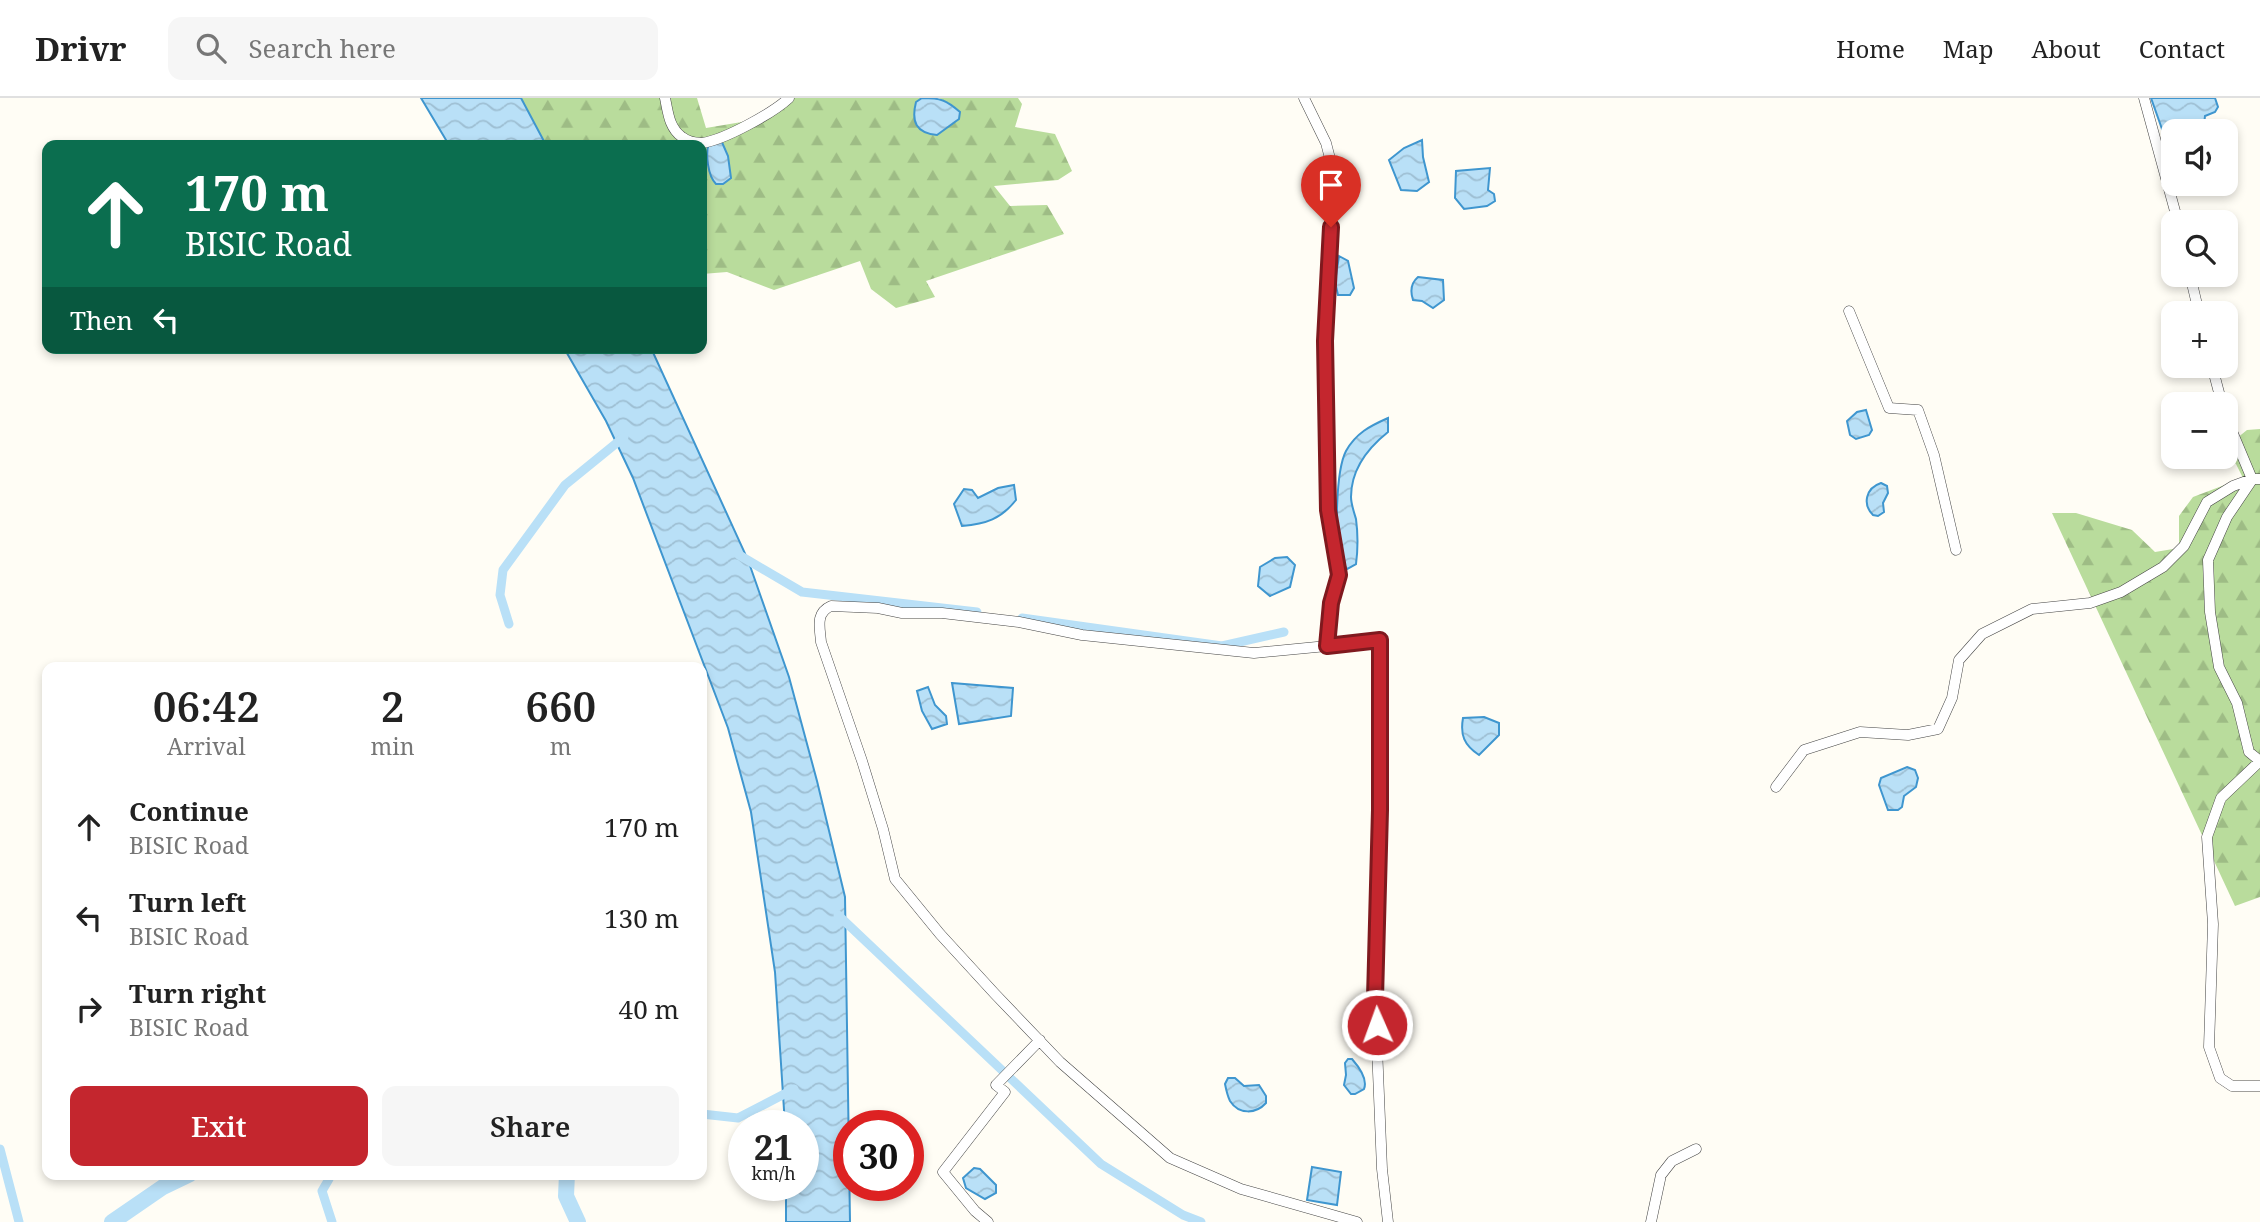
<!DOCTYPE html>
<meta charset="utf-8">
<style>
body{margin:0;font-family:"Noto Serif",serif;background:#f6f6f6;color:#222;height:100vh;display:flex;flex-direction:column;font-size:26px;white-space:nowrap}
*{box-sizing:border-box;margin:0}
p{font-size:23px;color:#767676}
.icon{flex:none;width:38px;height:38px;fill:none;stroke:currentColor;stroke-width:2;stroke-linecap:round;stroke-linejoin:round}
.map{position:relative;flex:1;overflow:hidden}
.details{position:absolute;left:42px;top:564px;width:665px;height:518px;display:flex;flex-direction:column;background:#fff;border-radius:14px;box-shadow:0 4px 10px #0003}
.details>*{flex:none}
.top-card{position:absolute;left:42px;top:42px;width:665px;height:214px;border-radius:14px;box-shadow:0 4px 10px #0003;background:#0b6e4f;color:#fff;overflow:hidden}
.tools{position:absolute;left:2161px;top:21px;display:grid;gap:14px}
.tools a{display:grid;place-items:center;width:77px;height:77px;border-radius:14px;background:#fff;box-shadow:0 4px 10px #0003;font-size:35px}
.speed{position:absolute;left:728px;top:1012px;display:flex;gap:14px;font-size:35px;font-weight:700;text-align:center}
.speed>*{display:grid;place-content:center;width:91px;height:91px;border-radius:50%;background:#fff;box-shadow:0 4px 10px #0003;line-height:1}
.speed small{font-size:18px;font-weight:400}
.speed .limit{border:10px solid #d22;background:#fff;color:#111}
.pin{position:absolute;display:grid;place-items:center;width:60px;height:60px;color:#fff;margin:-72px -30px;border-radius:50% 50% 50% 0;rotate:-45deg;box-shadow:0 0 7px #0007}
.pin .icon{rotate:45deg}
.me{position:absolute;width:77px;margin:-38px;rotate:358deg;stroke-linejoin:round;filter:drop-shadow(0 0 5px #0008)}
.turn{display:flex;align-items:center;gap:24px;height:147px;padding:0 28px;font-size:32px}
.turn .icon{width:91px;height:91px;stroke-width:2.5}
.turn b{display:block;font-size:49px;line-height:60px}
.then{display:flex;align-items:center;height:66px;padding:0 28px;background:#0003;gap:14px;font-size:26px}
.eta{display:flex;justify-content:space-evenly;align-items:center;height:119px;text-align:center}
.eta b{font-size:42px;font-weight:600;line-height:49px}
.action{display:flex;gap:14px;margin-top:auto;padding:14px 28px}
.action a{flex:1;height:80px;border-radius:14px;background:#c4262e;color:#fff;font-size:28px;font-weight:600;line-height:80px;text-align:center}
.action a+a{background:#f6f6f6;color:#222}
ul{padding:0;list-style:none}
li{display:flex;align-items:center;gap:21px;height:91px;padding:0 28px}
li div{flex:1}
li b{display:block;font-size:26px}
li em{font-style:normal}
header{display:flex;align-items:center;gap:42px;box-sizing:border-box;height:98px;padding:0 35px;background:#fff;border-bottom:2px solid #e0e0e0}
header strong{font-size:33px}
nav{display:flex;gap:38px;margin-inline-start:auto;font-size:24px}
.search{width:490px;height:63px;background:#f6f6f6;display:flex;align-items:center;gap:18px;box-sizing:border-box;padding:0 24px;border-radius:14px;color:#767676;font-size:26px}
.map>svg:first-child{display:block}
.forest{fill:url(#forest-firs)}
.water{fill:url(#water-waves);stroke:#3f96cf;stroke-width:2}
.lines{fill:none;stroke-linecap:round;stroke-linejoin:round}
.canal{stroke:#b9e0f7;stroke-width:9}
.river{stroke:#b9e0f7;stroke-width:16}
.street-casing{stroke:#444;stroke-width:11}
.street{stroke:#fff;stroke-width:10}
.route-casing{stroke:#7f191e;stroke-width:18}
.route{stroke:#c4262e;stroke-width:12}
</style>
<header>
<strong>Drivr</strong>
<div class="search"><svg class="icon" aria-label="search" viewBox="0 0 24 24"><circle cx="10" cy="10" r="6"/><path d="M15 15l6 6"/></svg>Search here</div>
<nav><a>Home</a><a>Map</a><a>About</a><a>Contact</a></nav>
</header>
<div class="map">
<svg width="2260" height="1124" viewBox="0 0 2260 1124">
<defs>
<pattern id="forest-firs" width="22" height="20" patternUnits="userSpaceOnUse" patternTransform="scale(1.75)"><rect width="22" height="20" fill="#b9dc9c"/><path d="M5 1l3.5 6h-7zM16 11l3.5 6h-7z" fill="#9ebc85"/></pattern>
<pattern id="water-waves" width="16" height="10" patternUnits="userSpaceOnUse" patternTransform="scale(1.75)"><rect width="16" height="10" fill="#b9e0f7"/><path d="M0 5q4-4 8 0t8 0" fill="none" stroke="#9ebfd3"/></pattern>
</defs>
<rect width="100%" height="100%" fill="#fffdf5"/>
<!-- forest -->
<path class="forest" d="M521,0H697L706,30L772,19L794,0H922L916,5H949L939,0H1018L1022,6L1015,29L1055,36L1072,73L1058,82L994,88L1010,108L1047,107L1064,136L926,183L935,199L896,210L871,191L860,163L774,192L727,174L702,176V47H546Z
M2260,331V799L2235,808L2052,415H2076L2132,432L2155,454L2179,450V418L2193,399L2243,380L2236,366L2226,357V349L2247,332Z"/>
<!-- water -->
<path class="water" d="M421,0H521L546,47H449Z
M922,0C941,0 946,2 960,14L959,21L937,37C916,35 911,24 916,4Z
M2151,0H2215L2218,9L2215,14L2205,18L2204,27L2188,33H2174L2173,39L2170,40L2162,31Z
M721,42L728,58L731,80L723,86H716C708,78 705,56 709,45Z
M1422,42L1423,59L1429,84L1417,93L1401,92L1389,62L1404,50Z
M1490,70L1488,92L1494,96L1495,103L1487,108L1464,111L1455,100L1456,73Z
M1339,158L1348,163L1354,190L1350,197H1338L1335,184Z
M1418,179L1443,182L1444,202L1433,210L1422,203L1413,202C1410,193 1411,185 1418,179Z
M564,250H651L748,462L789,579L817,683L845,799L850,1124H786V1087H803V1027H785L775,874L751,714L728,630L633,380L606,323Z
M1866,312L1872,332L1869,337L1856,341L1850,337L1847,323L1857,314Z
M1388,320V334C1368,350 1351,371 1351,399C1351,406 1354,414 1356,421C1358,436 1358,451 1356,466L1347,471C1346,469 1342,464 1341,462C1334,441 1336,372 1346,353C1356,335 1370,328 1388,320Z
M1881,385L1887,388L1888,395L1883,405L1884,414L1878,418L1873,417C1862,406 1866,390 1881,385Z
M1014,387L1016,402C1001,421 986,426 962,428L954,406L964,391L972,392L978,400L998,390Z
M1287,459L1295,467L1290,489L1270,498L1258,488L1260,469L1275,460Z
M952,585L1013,590L1011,618L959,626Z
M928,589L935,607L946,618L947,626L932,631L922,613L917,593Z
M1484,619L1499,625V637L1479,657C1464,647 1460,637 1463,620Z
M1907,669L1915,672L1918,680L1916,689L1904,698L1902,709L1898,712H1888L1879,687L1881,680Z
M1348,961H1352C1359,969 1368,981 1364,991L1355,996H1351L1344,987L1346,977L1345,965Z
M1228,980H1235L1244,988L1259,987L1266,998V1005C1256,1016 1239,1017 1230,1003C1228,999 1226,991 1225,986Z
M1312,1069L1341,1074L1337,1107L1307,1102Z
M974,1070L980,1071L996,1087V1095L985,1101L966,1090L963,1080Z"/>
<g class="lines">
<!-- canal -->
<path class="canal" d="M739,457L802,494L977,514
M1022,520L1222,548L1284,534
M509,526L500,497L503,472L565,387L624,339
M838,817L1101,1066L1183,1117L1201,1124
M702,1016L738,1020L794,991
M0,1051L19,1124
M329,1076V1081L322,1093L332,1124"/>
<!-- river -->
<path class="river" d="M567,1076L566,1098L578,1124
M112,1124L163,1089L190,1076"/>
<defs>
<path id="street" d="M665,0C668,14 669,30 682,39C687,43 695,45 702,45C724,42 773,15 789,0
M1304,0L1326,45L1334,76L1325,243L1328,412L1339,477L1331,505L1327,548L1380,542L1381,681L1375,900L1382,1071L1388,1124
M2144,0L2178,124
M2190,177L2199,215
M1849,213L1889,310L1918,312L1934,357L1956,452
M2212,268L2222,306
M2226,319L2252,381H2260
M2252,382L2227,419L2208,462L2210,514L2219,569L2237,605L2249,654L2260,663
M1327,548L1254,555L1082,537L1019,524L942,515H902L878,510L831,508C815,515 820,530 821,544L862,663L883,731L895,781L940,836L995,896L1060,964L1170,1060L1241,1091L1357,1124
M2260,663L2221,700L2207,739L2213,826L2209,949L2220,980L2232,988H2260
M1776,689L1804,652L1860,634L1908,637L1938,631L1952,600L1959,562L1982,536L2032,511L2090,505L2121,494L2163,469L2184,448L2207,404L2233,388L2252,381
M988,1124L975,1113L943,1074L1005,994L996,987L1040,942
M1651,1124L1661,1077L1672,1063L1696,1051"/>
</defs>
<!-- street casing -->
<use href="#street" class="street-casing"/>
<!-- street -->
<use href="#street" class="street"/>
</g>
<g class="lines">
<defs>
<path id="route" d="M1331,129L1325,243L1328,412L1339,477L1331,505L1327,548L1380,542V712L1375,900L1377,927"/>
</defs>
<!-- route casing -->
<use href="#route" class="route-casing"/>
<!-- route -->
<use href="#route" class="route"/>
</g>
</svg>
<div class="tools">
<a><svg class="icon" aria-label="sound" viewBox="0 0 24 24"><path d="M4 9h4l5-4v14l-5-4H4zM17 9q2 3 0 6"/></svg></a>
<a><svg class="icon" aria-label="search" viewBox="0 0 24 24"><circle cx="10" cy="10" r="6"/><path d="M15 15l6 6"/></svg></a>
<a>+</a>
<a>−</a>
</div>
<div class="speed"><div>21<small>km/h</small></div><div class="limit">30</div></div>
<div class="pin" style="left:1331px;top:129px;background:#d93025"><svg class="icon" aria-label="arrive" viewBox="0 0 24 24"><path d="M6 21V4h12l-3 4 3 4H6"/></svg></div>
<svg class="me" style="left:1377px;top:927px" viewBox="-20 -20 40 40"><circle r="17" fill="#c4262e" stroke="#fff" stroke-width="3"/><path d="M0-11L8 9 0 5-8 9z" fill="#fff"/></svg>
<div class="top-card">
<div class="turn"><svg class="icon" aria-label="ahead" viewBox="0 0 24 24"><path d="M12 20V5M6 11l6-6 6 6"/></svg><div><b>170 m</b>BISIC Road</div></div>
<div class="then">Then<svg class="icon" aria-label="left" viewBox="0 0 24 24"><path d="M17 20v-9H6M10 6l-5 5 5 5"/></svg></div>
</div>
<section class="details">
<div class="eta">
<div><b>06:42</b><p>Arrival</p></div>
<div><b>2</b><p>min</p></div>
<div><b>660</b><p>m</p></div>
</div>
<ul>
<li><svg class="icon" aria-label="ahead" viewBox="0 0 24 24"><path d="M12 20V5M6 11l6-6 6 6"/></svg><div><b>Continue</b><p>BISIC Road</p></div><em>170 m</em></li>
<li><svg class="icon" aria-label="left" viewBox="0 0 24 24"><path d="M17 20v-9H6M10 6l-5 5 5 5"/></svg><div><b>Turn left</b><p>BISIC Road</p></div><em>130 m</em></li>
<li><svg class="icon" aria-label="right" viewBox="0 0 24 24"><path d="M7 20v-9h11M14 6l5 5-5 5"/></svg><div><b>Turn right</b><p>BISIC Road</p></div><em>40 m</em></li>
</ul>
<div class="action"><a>Exit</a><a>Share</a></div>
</section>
</div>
